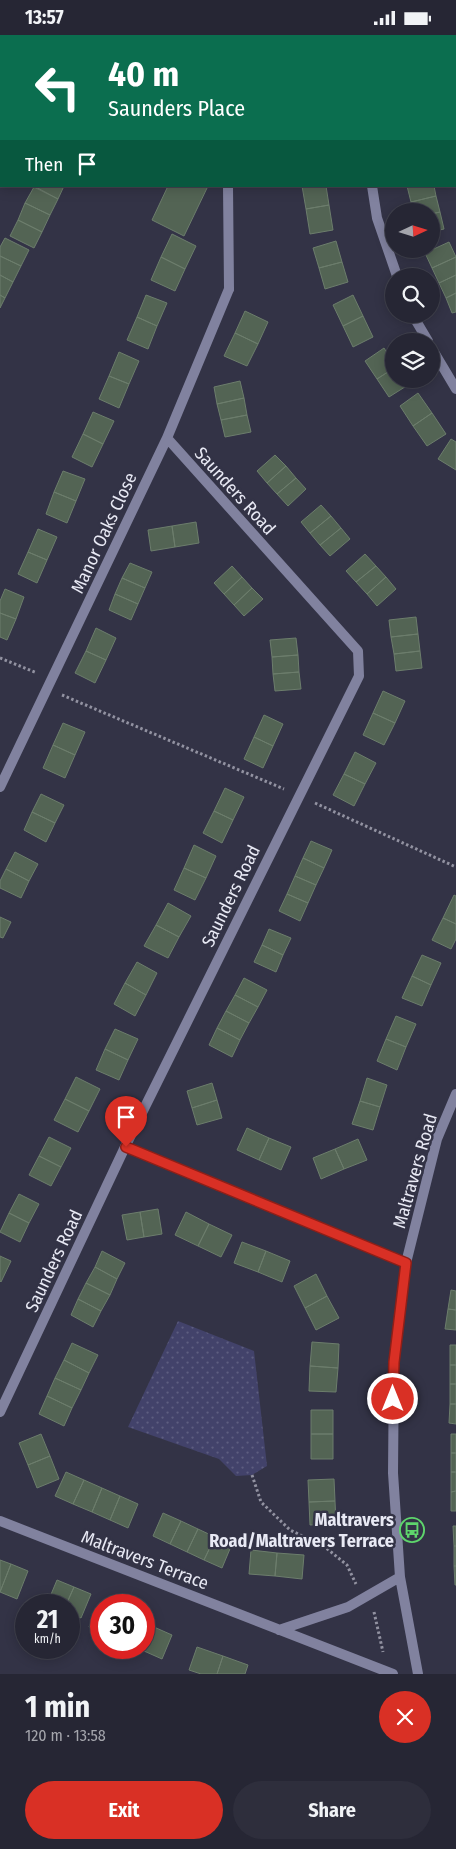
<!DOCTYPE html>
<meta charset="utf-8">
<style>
body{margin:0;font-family:"Fira Sans Condensed",sans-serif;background:#2e2e3c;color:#f1f3f6;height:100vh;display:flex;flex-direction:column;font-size:19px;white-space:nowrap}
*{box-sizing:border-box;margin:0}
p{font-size:16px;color:#a4a5ac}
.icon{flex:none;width:28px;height:28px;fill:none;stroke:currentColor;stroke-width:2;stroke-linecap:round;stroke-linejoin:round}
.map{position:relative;height:1639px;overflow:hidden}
.panel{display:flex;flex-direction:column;background:#262634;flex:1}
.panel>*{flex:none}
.guide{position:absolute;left:0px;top:0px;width:456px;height:152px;box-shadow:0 2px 12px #0003,0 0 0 1px #42434f;background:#0b6e4f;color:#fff;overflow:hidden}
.needle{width:32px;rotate:86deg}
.fabs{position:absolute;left:385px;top:168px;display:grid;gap:10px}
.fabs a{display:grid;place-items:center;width:55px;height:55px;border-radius:50%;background:#262634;box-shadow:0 2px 12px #0003,0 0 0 1px #42434f;font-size:25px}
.speed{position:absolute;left:15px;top:1559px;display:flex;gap:10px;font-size:25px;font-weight:700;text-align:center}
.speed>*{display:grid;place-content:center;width:65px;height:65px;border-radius:50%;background:#262634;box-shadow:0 2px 12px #0003,0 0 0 1px #42434f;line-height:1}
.speed small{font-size:12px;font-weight:400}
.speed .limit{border:8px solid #d22;background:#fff;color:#111}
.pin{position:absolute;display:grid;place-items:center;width:42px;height:42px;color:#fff;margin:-51px -21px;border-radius:50% 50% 50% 0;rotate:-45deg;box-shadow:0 0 5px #0007}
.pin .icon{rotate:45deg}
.me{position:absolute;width:55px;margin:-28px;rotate:0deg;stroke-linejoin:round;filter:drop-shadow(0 0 4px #0008)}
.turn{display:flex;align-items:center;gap:18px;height:105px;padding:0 25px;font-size:22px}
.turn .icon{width:65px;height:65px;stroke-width:2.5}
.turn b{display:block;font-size:35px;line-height:42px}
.then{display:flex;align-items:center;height:48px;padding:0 25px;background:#0003;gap:10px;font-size:19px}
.round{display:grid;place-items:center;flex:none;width:52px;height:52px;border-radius:26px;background:#2e2e3c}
.summary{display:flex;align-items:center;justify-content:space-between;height:85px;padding:0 25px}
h1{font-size:30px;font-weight:700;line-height:38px}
.cta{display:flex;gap:10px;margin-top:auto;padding:10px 25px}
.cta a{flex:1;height:58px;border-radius:30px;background:#d93025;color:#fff;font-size:20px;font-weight:700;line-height:58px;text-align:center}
.cta a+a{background:#2e2e3c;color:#f1f3f6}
.status{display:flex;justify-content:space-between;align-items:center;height:35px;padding:0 25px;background:#262634;direction:ltr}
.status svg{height:14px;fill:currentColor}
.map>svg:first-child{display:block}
.park{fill:url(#park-dots)}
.building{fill:#536454;stroke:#6c7d6c}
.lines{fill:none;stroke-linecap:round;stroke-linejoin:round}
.path{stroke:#9292a1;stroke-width:3;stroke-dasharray:2.5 2.5;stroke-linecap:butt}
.service{stroke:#81829f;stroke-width:10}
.minor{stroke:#81829f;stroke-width:10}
.route-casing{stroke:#8d1f18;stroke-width:12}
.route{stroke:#d93025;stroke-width:9}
.labels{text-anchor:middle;stroke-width:5;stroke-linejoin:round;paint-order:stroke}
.street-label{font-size:18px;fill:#e8e9f4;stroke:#333346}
.poi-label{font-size:18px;font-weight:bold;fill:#e8e9f4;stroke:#333346;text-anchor:end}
</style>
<div class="status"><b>13:57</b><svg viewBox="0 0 49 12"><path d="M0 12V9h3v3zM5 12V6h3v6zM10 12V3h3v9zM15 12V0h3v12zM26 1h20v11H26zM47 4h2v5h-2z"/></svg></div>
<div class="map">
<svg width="456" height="1639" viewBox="0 0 456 1639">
<defs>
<pattern id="park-dots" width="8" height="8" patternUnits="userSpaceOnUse" patternTransform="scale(1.25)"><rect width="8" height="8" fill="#42426a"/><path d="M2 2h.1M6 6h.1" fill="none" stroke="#5d5d80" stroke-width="1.8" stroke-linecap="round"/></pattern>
</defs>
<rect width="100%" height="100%" fill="#333346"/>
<!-- park -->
<path class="park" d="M178,1286L254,1316L267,1431L252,1440L236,1441L219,1424L128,1392Z"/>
<!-- building -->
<path class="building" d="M99,0H123L125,1H98Z
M34,151H64L58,164Z
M168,151H208L184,201L152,185Z
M302,151H326L329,170L306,174Z
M407,151H434L436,161L411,167Z
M34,152L58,164L50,180L25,168Z
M436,161L440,177L431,179V176H413L411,167Z
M25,168L50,180L42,197L18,185Z
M329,170L333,195L310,199L306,174Z
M440,177L444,194L431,197V179Z
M18,185L42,197L34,213L10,201Z
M172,199L196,211L185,234L161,222Z
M5,203L29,215L21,231L0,221V212Z
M336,206L342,227L319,233L313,213Z
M449,207L456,222L432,233L425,218Z
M0,221L21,231L13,247L0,240Z
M161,222L185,234L175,256L151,245Z
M456,222V240L439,248L432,233Z
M342,227L348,247L325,254L319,233Z
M0,240L13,247L5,263L0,260Z
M456,240V258L446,263L439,248Z
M456,258V277L452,278L446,263Z
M0,260L5,263L0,273Z
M146,260L167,268L157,291L137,282Z
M353,260L363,281L343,291L333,270Z
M245,276L268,287L258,309L235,298Z
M363,281L373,302L353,312L343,291Z
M137,282L157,291L148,314L127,305Z
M235,298L258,309L247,331L224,321Z
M384,313L394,329V333L377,344L365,326Z
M119,317L139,326L129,349L109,341Z
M394,333V344H404L408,350L389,362L377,344Z
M109,341L129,349L119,373L99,364Z
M240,346L244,363L217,369L214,352Z
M418,358L432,378L413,391L400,371Z
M244,363L247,380L221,385L217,369Z
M93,377L114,386L103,409L83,399Z
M432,378L446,399L427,411L413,391Z
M247,380L251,397L225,402L221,385Z
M83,399L103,409L92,432L72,422Z
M451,404L456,407V435L438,424Z
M275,420L286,431L267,448L257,436Z
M286,431L296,443L277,459L267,448Z
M63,436L85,444L76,466L54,457Z
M296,443L306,454L288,471L277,459Z
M54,457L76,466L67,488L46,479Z
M321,470L331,481L310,498L301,487Z
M331,481L341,493L320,510L310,498Z
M196,487L199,508L175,512L172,491Z
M172,491L175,512L151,516L148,495Z
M341,493L350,504L330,521L320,510Z
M38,494L57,502L47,525L28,517Z
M28,517L47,525L37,548L18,539Z
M365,519L376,531L356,547L346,536Z
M130,528L152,537L145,553L122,543Z
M232,531L242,542L224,559L214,548Z
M376,531L386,542L367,559L356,547Z
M242,542L252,553L234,570L224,559Z
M386,542L396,554L377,571L367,559Z
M122,543L145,553L138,569L115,559Z
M252,553L263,564L244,581L234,570Z
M5,554L24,562L16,584L0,578V566Z
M115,559L138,569L131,585L109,575Z
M0,578L16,584L7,605L0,602Z
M416,582L418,599L391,602L389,585Z
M96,593L116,603L106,625L86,616Z
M418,599L420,616L394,619L391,602Z
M296,603L298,620L272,622L270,605Z
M86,616L106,625L95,648L75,638Z
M420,616L422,633L396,636L394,619Z
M298,620L299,637L273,639L272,622Z
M299,637L301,654L275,656L273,639Z
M383,656L405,666L395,688L373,678Z
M373,678L395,688L384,710L363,700Z
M264,680L283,689L273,711L254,702Z
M63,688L85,697L75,720L53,710Z
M254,702L273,711L263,733L244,724Z
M53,710L75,720L65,743L43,733Z
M355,717L376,728L365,749L344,739Z
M344,739L365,749L354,771L333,760Z
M225,753L244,762L233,785L214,776Z
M41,759L64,770L55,788L32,777Z
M214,776L233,785L222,808L203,798Z
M32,777L55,788L46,807L24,795Z
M311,806L332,815L324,833L303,823Z
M194,810L216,821L206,843L184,833Z
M15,817L38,829L29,846L6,834Z
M303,823L324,833L316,850L295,841Z
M184,833L206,843L195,865L174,855Z
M6,834L29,846L21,863L0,853V846Z
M295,841L316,850L308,868L287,859Z
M287,859L308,868L300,886L279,876Z
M454,860L456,861V889L443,883Z
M168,868L191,881L179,902L156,890Z
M0,882L11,887L3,903L0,902Z
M443,883L456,889V904L451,914L432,905Z
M156,890L179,902L168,923L144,911Z
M269,894L291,903L283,920L262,910Z
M262,910L283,920L276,937L254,927Z
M422,920L441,928L431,950L412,941Z
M137,927L157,938L146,960L125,948Z
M412,941L431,950L422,971L402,963Z
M244,943L267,955L258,972L235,960Z
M125,948L146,960L135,981L114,969Z
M235,960L258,972L249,988L226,976Z
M226,976L249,988L240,1005L217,993Z
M396,981L416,989L406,1012L386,1004Z
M217,993L240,1005L232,1022L209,1010Z
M115,994L138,1004L128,1025L105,1014Z
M386,1004L406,1012L397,1035L377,1026Z
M105,1014L128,1025L119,1045L96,1035Z
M76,1042L100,1054L89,1076L65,1064Z
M367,1043L387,1050L380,1072L360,1066Z
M212,1048L217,1065L192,1073L187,1056Z
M65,1064L89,1076L78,1097L54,1085Z
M217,1065L222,1083L197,1090L192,1073Z
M360,1066L380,1072L373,1095L352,1089Z
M247,1093L269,1103L259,1125L237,1115Z
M49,1102L71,1113L61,1132L39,1121Z
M269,1103L291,1112L281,1135L259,1125Z
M358,1104L367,1125L344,1134L335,1114Z
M335,1114L344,1134L321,1144L313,1123Z
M39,1121L61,1132L51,1151L29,1140Z
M19,1159L39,1169L29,1188L9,1178Z
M158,1174L162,1199L144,1202L140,1177Z
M140,1177L144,1202L127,1205L122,1180Z
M186,1177L209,1189L198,1211L175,1200Z
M9,1178L29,1188L20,1207L0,1197Z
M209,1189L232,1200L221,1222L198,1211Z
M242,1207L266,1216L258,1237L234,1228Z
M102,1216L125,1228L117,1244L95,1232Z
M266,1216L290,1226L282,1247L258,1237Z
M0,1221L11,1226L1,1247L0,1246Z
M95,1232L117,1244L110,1260L86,1248Z
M316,1239L327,1261L305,1273L294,1251Z
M86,1248L110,1260L101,1276L78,1264Z
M451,1255L456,1256V1275L448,1274Z
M327,1261L339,1283L316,1295L305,1273Z
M78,1264L101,1276L93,1292L71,1280Z
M448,1274L456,1275V1295L445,1294Z
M312,1307L339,1309L338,1333L310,1331Z
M72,1308L98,1320L89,1338L64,1325Z
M450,1310H456V1330H450Z
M64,1325L89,1338L81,1355L55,1343Z
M450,1330H456V1349H450Z
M310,1331L338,1333L336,1357L309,1356Z
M55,1343L81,1355L72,1373L47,1361Z
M450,1349H456V1369H450Z
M47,1361L72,1373L64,1391L39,1379Z
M450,1369H456V1389L449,1388Z
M311,1375H333V1399H311Z
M41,1399L50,1421L28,1430L19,1408Z
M311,1399H333V1424H311Z
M451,1399H456V1418H451Z
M451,1418H456V1437H451Z
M50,1421L59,1444L37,1453L28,1430Z
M66,1437L84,1445L73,1469L55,1461Z
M451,1437H456V1456L451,1457Z
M334,1444L335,1466L309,1467L308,1445Z
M84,1445L102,1453L92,1477L73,1469Z
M102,1453L120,1461L110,1485L92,1477Z
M456,1456V1476H451V1457Z
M120,1461L138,1469L128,1493L110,1485Z
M335,1466L336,1489L310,1490L309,1467Z
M163,1478L181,1486L170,1509L153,1501Z
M181,1486L198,1494L187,1517L170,1509Z
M453,1491H456V1511H454Z
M198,1494L215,1502L204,1525L187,1517Z
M215,1502L232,1509L222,1533L204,1525Z
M454,1511H456V1531H454Z
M251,1515L277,1518L275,1541L249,1539Z
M277,1518L304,1520L302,1544L275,1541Z
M0,1525L11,1529L0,1557Z
M11,1529L28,1536L17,1564L0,1557Z
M454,1531H456V1550H455Z
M57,1545L74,1552L66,1570L47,1569Z
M74,1552L91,1559L81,1583L69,1578V1570H66Z
M99,1569L102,1570L101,1597L89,1592Z
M144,1588L154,1592L144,1616L137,1612H144Z
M154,1592L172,1600L162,1624L144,1616Z
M197,1612L223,1621L217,1639H201L189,1635Z
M223,1621L248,1630L245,1639H217Z"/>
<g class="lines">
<!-- path -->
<path class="path" d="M0,623L37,638
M62,660L284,754
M315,768L456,832
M252,1440L261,1467L290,1495L325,1512L347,1530L356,1549
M374,1577L383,1617"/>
<!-- service -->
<path class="service" d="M228,151L229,254"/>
<!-- minor -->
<path class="minor" d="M57,1L58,0
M367,1V0
M0,117L1,114
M372,151L377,183L397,241
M412,279L428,306
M431,312L456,354
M0,752L167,403L229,254
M125,1112L406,1228
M0,1377L125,1112L359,641L358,616L167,403
M0,1486L393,1639
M279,1595L348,1572L400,1542
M418,1639L400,1542L393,1438L394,1327L406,1228L437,1104L456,1059"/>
</g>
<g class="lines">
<defs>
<path id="route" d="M126,1112L406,1228L394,1327L393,1364"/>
</defs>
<!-- route casing -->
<use href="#route" class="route-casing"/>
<!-- route -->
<use href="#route" class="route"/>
</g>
<!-- icons -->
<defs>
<symbol id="bus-ring" viewBox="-11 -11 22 22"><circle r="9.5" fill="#333346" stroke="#5ed56c" stroke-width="1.5"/><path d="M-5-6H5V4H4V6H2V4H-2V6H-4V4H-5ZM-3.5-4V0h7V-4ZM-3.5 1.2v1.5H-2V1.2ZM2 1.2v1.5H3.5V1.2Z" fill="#5ed56c"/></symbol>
</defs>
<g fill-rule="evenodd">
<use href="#bus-ring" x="398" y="1481" width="28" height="28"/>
</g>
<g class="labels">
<!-- street labels -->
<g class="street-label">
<text transform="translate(235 456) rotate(48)" y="6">Saunders Road</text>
<text transform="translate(104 498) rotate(-65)" y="6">Manor Oaks Close</text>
<text transform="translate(231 861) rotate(-64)" y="6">Saunders Road</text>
<text transform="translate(415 1136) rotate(-74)" y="6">Maltravers Road</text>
<text transform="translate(54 1226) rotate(-65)" y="6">Saunders Road</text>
<text transform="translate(145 1525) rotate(21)" y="6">Maltravers Terrace</text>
</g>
<!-- poi labels -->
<g class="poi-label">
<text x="394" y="1491">Maltravers<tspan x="394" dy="21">Road/Maltravers Terrace</tspan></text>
</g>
</g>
</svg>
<div class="fabs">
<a><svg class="needle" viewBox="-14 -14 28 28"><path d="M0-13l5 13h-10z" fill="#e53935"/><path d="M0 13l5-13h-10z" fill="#a4a5ac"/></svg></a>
<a><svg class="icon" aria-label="search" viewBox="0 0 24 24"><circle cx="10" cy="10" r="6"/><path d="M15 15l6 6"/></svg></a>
<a><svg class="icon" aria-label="layers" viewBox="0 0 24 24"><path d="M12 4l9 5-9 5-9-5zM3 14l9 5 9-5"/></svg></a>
</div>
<div class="speed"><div>21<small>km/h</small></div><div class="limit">30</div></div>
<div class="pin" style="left:126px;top:1112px;background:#d93025"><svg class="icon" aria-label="arrive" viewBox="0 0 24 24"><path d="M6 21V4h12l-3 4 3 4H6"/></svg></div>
<svg class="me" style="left:393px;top:1364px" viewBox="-20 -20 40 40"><circle r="17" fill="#d93025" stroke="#fff" stroke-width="3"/><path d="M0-11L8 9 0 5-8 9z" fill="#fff"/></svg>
<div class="guide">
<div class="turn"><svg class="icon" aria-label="left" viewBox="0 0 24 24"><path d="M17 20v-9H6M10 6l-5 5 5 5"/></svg><div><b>40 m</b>Saunders Place</div></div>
<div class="then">Then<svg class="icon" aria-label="arrive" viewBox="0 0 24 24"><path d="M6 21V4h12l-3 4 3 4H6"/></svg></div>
</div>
</div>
<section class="panel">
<div class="summary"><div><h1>1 min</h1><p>120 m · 13:58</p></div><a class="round" style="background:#d93025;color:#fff"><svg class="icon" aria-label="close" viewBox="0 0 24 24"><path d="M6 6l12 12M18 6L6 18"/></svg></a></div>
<div class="cta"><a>Exit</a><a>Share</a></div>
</section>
